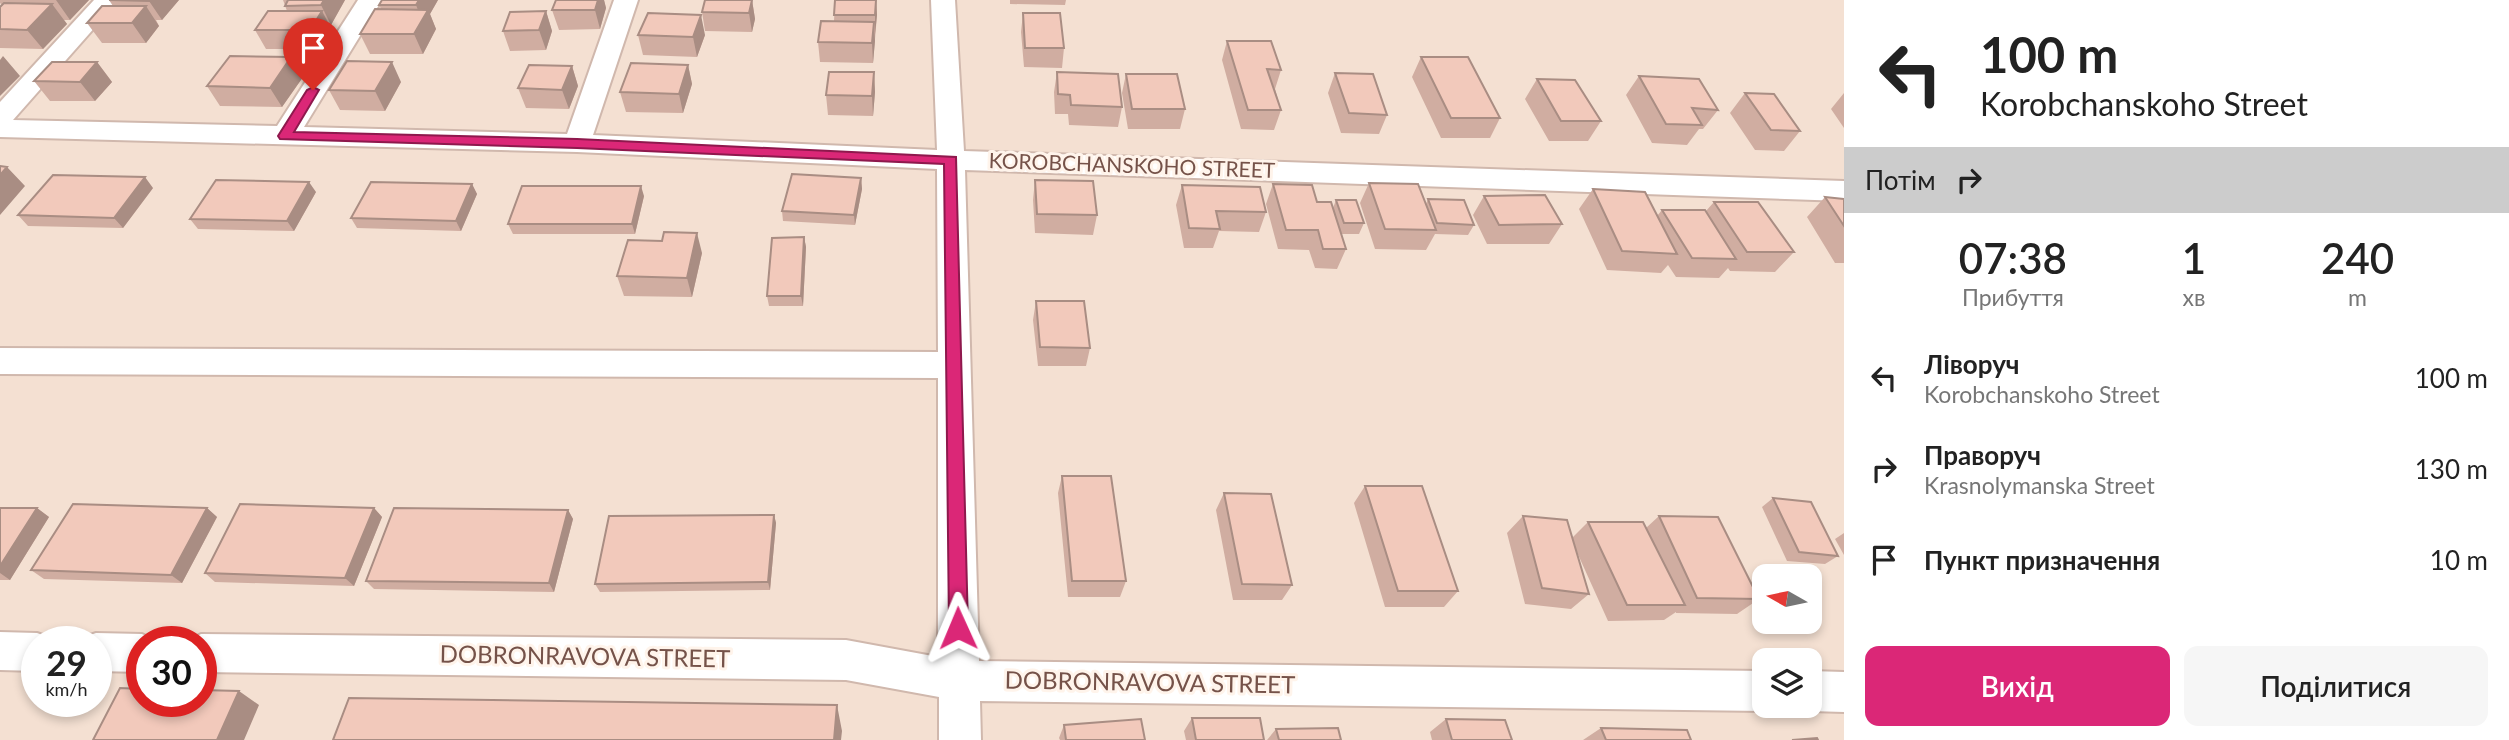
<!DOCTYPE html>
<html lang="uk">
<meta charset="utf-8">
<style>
body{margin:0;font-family:Lato,sans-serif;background:#f6f6f6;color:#222;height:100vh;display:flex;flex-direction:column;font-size:26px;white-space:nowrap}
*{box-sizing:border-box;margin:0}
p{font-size:23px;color:#767676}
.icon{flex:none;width:38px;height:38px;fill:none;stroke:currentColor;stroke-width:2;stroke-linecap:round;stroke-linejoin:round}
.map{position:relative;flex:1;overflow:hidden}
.drawer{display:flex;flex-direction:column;background:#fff;width:665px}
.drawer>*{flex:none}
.guide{background:#fff;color:#222;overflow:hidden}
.needle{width:46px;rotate:279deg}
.tools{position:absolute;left:1752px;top:564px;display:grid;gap:14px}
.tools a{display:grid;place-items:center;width:70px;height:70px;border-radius:14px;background:#fff;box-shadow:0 4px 10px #0003;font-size:35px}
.speed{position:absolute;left:21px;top:626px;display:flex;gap:14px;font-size:35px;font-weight:700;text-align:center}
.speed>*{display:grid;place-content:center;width:91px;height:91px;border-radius:50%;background:#fff;box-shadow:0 4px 10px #0003;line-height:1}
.speed small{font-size:18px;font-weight:400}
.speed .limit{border:10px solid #d22;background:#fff;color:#111}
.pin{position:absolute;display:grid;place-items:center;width:60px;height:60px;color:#fff;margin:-72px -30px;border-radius:50% 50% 50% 0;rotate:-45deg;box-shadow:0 0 7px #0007}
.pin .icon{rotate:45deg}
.me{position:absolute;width:77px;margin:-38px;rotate:359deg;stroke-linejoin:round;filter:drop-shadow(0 0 5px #0008)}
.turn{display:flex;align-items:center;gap:24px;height:147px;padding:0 21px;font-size:32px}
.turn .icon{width:91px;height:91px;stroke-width:2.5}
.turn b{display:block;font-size:49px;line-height:60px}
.then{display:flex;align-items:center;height:66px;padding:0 21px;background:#0003;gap:14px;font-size:26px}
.eta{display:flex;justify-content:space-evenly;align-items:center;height:119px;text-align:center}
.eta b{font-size:42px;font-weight:600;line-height:49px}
.button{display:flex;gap:14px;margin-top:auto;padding:14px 21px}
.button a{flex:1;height:80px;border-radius:14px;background:#db2777;color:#fff;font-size:28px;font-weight:600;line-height:80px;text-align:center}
.button a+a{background:#f6f6f6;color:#222}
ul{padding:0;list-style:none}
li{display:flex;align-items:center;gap:21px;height:91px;padding:0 21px}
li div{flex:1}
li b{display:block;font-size:26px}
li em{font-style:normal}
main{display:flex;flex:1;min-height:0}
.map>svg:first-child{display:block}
.residential{fill:#f4e0d2;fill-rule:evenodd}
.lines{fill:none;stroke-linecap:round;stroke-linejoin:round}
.minor-casing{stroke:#d0b8ad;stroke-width:4}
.minor{fill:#fff;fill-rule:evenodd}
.wall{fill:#d0ada1}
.shaded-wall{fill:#a98d83}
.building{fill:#f2c9bb;stroke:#a98d83;stroke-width:2}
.route{fill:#db2777;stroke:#8e194d;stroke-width:2}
.labels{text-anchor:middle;stroke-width:6;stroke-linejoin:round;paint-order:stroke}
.street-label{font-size:21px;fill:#755249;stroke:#fff4eb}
.near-street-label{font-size:24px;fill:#755249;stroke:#fff4eb}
</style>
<main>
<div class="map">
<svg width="1844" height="740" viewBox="0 0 1844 740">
<rect width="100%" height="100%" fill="#fdefe4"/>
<!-- residential -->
<path class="residential" d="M0,0H1844V740H0ZM1764,576H1810V621H1764ZM37,642H96V702H37ZM142,642H201V702H142ZM1764,660H1810V705H1764Z"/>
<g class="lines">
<defs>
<path id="minor" d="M94,0H119L13,120L277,126L358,0H382L304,127L567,134L614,0H638L593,135L937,150L931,0H955L964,151L1844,181V201L965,170L979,661L1764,671V705H1779L1764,711L980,701L981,740H939V697L846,680L201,672V642H185L201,634L846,640L938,657V378L0,374V348L938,352L937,169L577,152L0,137V102Z
M0,632L37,633L51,638L53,642H37V671L0,670Z
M96,633L142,634L158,642H142V672L96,671V642H80L82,638Z
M1810,671L1844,672V712L1810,711L1795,705H1810Z"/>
</defs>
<!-- minor casing -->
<use href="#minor" class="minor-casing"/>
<!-- minor -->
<use href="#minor" class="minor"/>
</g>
<!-- wall -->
<path class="wall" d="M0,0H89L70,20H64L67,24L43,49L0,48V7L2,5L0,3Z
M109,0H179L162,20H156L159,26L146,43H102L87,23L113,6Z
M283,0H345L331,25H330L332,30L321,49H266L255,30L287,11Z
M438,0L430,14L436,29L423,54H370L360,34L381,9L379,5Z
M556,0H604L606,8L600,29L559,30L552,10Z
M752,0L755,19L752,32L705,31L702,12Z
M835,0H876L877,15L873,63L820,62L818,42L834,21Z
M1010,0H1066L1065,5L1010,4Z
M546,11L552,31L546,50L510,51L503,31Z
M1023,13L1064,48L1062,68L1024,67L1021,32Z
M638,35H705L697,57L643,55Z
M1227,41L1281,70L1275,89L1281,110L1274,130L1241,129L1222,60Z
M291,57L303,77L282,107L220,106L207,86Z
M1421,57L1500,118L1490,138H1441L1412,77Z
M97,62L112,82L95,101H50L34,81Z
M688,65L692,84L683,113L626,112L620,92Z
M572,66L578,86L569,109L526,108L518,88Z
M874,72L875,92L873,116L828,115L826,95Z
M1057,72L1122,107L1118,127L1069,125L1068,114H1055L1054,92Z
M1335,73L1387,115L1379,134L1341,133L1328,93Z
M1126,74L1185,109L1180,129H1128L1122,93Z
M1639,76L1718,110L1703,129H1699L1687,145L1652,143L1626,95Z
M1537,79L1601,121L1588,141H1549L1525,99Z
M401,82L385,111L340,110L329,90Z
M1745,93L1800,131L1784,151L1755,150L1730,113Z
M1844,93V128L1831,109Z
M861,178L862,189L855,225L783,221L782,211Z
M1035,180L1097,215L1093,235L1035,233L1033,200Z
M1369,183L1426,204L1428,199L1474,225L1468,235L1435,234L1426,250L1375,249L1360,203Z
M472,184L477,194L461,231L357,228L351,218Z
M1273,184L1333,208L1336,200L1364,223L1359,234H1341L1346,249L1337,269L1315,268L1309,250L1278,249L1266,204Z
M1182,185L1266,212L1259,232L1219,231L1213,248H1184L1176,205Z
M153,188L123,228L28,226L18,215Z
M1593,189L1657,216L1662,210L1706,211L1714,202L1794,252L1775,272L1730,271L1728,268L1719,278L1676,277L1668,265L1661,273L1607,270L1579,209Z
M316,192L294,231L198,229L190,219Z
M644,196L635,234H513L508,224Z
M1484,196L1562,224L1549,244H1487L1473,215Z
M1825,197L1844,199V263H1835L1807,217Z
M804,237L806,247L803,306H769L767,296Z
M702,253L692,297L624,296L617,276Z
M1036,301L1090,348L1086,366H1038L1033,320Z
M1062,476L1126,581L1120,597H1068L1058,493Z
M1365,486L1458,591L1444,607H1385L1354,503Z
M1224,493L1292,585L1282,600H1233L1216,510Z
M1773,498L1838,556L1825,564L1787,561L1762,507Z
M0,508H37L49,517L10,580H0Z
M207,508L217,517L182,583L44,579L31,570Z
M374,508L382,517L354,586L215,582L205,573Z
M568,510L573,519L554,592L374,589L366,581Z
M774,515L776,523L770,590L600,592L595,584Z
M1523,516L1572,538L1588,522L1646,528L1659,516L1759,599L1737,614L1676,613V612L1664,620L1608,621L1576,550L1589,594L1571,609L1525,604L1507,533Z
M1844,533V555L1835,539Z
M1192,718L1264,740H1186L1184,731Z
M1446,719L1512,740H1432L1430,732Z
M1064,725L1145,740H1060L1059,738Z
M1601,728L1691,740H1583Z
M1276,729L1341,740H1267Z"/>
<!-- shaded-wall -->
<path class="shaded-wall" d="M56,0H89L70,20Z
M149,0H179L162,20L149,1Z
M324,0H345L331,25L321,5Z
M419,0H438L430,14L436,29L423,54L414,34L422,20L416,5Z
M598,0H604L606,8L600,29L595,10Z
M752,0L755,19L752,32L749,13Z
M876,0L877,15L875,34V15Z
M52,4L67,24L43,49L27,30Z
M146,6L159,26L146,43L132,23Z
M322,11L332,30L321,49L310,30Z
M546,11L552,31L546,50L539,30Z
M701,15L705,35L697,57L693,37Z
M874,22L875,41L873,63L872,43Z
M3,56L20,76L0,96V60Z
M291,57L303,77L282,107L270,88Z
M97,62L112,82L95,101L80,82Z
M392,62L401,82L385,111L375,91Z
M688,65L692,84L683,113L679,94Z
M572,66L578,86L569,109L562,90Z
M874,72L875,92L873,116L872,96Z
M7,167L25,186L0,215V175Z
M145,177L153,188L123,228L114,218Z
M861,178L862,189L855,225L854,215Z
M309,182L316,192L294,231L287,221Z
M472,184L477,194L461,231L456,221Z
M641,186L644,196L635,234L632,224Z
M697,233L702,253L692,297L687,278Z
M804,237L806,247L803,306L801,296Z
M37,508L49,517L10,580L0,573V566Z
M207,508L217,517L182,583L171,575Z
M374,508L382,517L354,586L345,578Z
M568,510L573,519L554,592L549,583Z
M774,515L776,523L770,590L768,582Z
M239,691L259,705L244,740H217Z
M837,705L842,731L841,740H834Z"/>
<!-- building -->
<path class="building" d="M109,0H149V1Z
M288,0H324L321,5L285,6Z
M382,0H419L416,5H379Z
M556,0H598L595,10H552Z
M705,0H752L749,13L702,12Z
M835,0H876L875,15H834Z
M4,3L52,4L27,30L0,29V7Z
M102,6H146L132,23H87Z
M375,9L428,10L414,34H360Z
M268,11H322L310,30H255Z
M546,11L539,30L503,31L510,12Z
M648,13L701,15L693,37L638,35Z
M1023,13H1060L1064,48H1025Z
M821,21L874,22L872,43L818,42Z
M1227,41H1271L1281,70L1267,69L1281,110H1248Z
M230,56L291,57L270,88L207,86Z
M1421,57H1468L1500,118H1451Z
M347,61L392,62L375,91L329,90Z
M52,62H97L80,82L34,81Z
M631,63L688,65L679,94L620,92Z
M529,65L572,66L562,90L518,88Z
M829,72H874L872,96L826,95Z
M1057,72L1118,74L1122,107L1071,105L1070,95L1058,94Z
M1335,73L1373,74L1387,115L1349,113Z
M1126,74H1177L1185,109H1132Z
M1639,76L1699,79L1718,110L1692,108L1702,125L1666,124Z
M1537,79L1575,80L1601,121H1561Z
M1745,93L1774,94L1800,131L1771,130Z
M0,166L7,167L0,175Z
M792,174L861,178L854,215L782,211Z
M53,175L145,177L114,218L18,215Z
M216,180L309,182L287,221L190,219Z
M1035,180L1093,181L1097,215L1037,214Z
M371,182L472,184L456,221L351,218Z
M1369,183L1418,184L1436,230L1385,229Z
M1273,184L1312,185L1317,202H1331L1346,249H1323L1318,230H1286Z
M1182,185L1260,187L1266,212L1216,211L1220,229L1189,228Z
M522,186H641L632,224H508Z
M1593,189L1645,192L1677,254L1622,251Z
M1545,195L1562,224L1499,225L1484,196Z
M1825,197L1844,199V226Z
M1428,199L1464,200L1474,225L1437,223Z
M1336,200H1356L1364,223H1344Z
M1714,202H1758L1794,252H1747Z
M1662,210H1705L1736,259L1692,258Z
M664,232L697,233L687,278L617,276L628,240L662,241Z
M804,237L801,296H767L772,238Z
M1036,301H1084L1090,348L1040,347Z
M1062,476H1111L1126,581H1072Z
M1365,486H1422L1458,591H1398Z
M1224,493L1271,494L1292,585L1242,584Z
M1773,498L1811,502L1838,556L1799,552Z
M73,504L207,508L171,575L31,570Z
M240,504L374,508L345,578L205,573Z
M0,508H37L0,566Z
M394,508L568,510L549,583L366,581Z
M774,515L768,582L595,584L609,516Z
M1523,516L1567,520L1589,594L1542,588Z
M1659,516L1718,517L1759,599L1697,598Z
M1588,522H1643L1685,605H1627Z
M120,688L142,689V702H201V690L239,691L217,740H93Z
M349,698L837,705L834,740H333Z
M1192,718H1260L1264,740H1196Z
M1141,719L1145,740H1066L1064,725Z
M1446,719L1505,720L1512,740H1452Z
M1338,728L1341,740H1279L1276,729Z
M1601,728L1687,730L1691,740H1606Z
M1817,738L1818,740H1792Z"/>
<!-- route -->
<path class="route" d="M313,87L319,90L294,132L577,139L956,157L968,628L965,635L958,637L951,635L949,628L944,164L577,148L280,139L278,136L307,90Z"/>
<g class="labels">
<!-- street labels -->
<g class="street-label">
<text transform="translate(1132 166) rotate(2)" y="7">KOROBCHANSKOHO STREET</text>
</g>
<!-- near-street labels -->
<g class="near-street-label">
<text transform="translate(585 657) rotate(1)" y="8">DOBRONRAVOVA STREET</text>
<text transform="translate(1150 683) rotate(1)" y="8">DOBRONRAVOVA STREET</text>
</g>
</g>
</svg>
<div class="tools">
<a><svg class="needle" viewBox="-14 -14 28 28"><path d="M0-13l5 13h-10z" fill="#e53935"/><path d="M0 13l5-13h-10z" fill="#767676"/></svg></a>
<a><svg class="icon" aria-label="layers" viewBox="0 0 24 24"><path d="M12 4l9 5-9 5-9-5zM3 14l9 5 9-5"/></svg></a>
</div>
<div class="speed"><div>29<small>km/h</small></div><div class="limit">30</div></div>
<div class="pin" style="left:313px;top:90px;background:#d93025"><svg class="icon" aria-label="arrive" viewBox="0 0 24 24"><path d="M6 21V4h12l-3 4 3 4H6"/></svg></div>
<svg class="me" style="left:958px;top:628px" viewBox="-20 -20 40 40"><path d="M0-17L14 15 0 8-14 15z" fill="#db2777" stroke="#fff" stroke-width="4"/></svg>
</div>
<section class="drawer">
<div class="guide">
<div class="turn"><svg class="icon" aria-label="left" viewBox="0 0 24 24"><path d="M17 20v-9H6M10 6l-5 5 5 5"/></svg><div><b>100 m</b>Korobchanskoho Street</div></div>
<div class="then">Потім<svg class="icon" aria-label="right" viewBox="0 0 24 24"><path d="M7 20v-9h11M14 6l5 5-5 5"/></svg></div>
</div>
<div class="eta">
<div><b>07:38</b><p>Прибуття</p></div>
<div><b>1</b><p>хв</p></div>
<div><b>240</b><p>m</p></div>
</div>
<ul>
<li><svg class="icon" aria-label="left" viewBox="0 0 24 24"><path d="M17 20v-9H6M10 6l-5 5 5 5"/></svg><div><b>Ліворуч</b><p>Korobchanskoho Street</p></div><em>100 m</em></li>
<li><svg class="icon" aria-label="right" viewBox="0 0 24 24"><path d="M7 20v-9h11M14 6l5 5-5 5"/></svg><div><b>Праворуч</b><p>Krasnolymanska Street</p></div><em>130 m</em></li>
<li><svg class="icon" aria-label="arrive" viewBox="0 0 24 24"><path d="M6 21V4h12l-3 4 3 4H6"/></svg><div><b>Пункт призначення</b></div><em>10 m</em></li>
</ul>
<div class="button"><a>Вихід</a><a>Поділитися</a></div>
</section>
</main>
